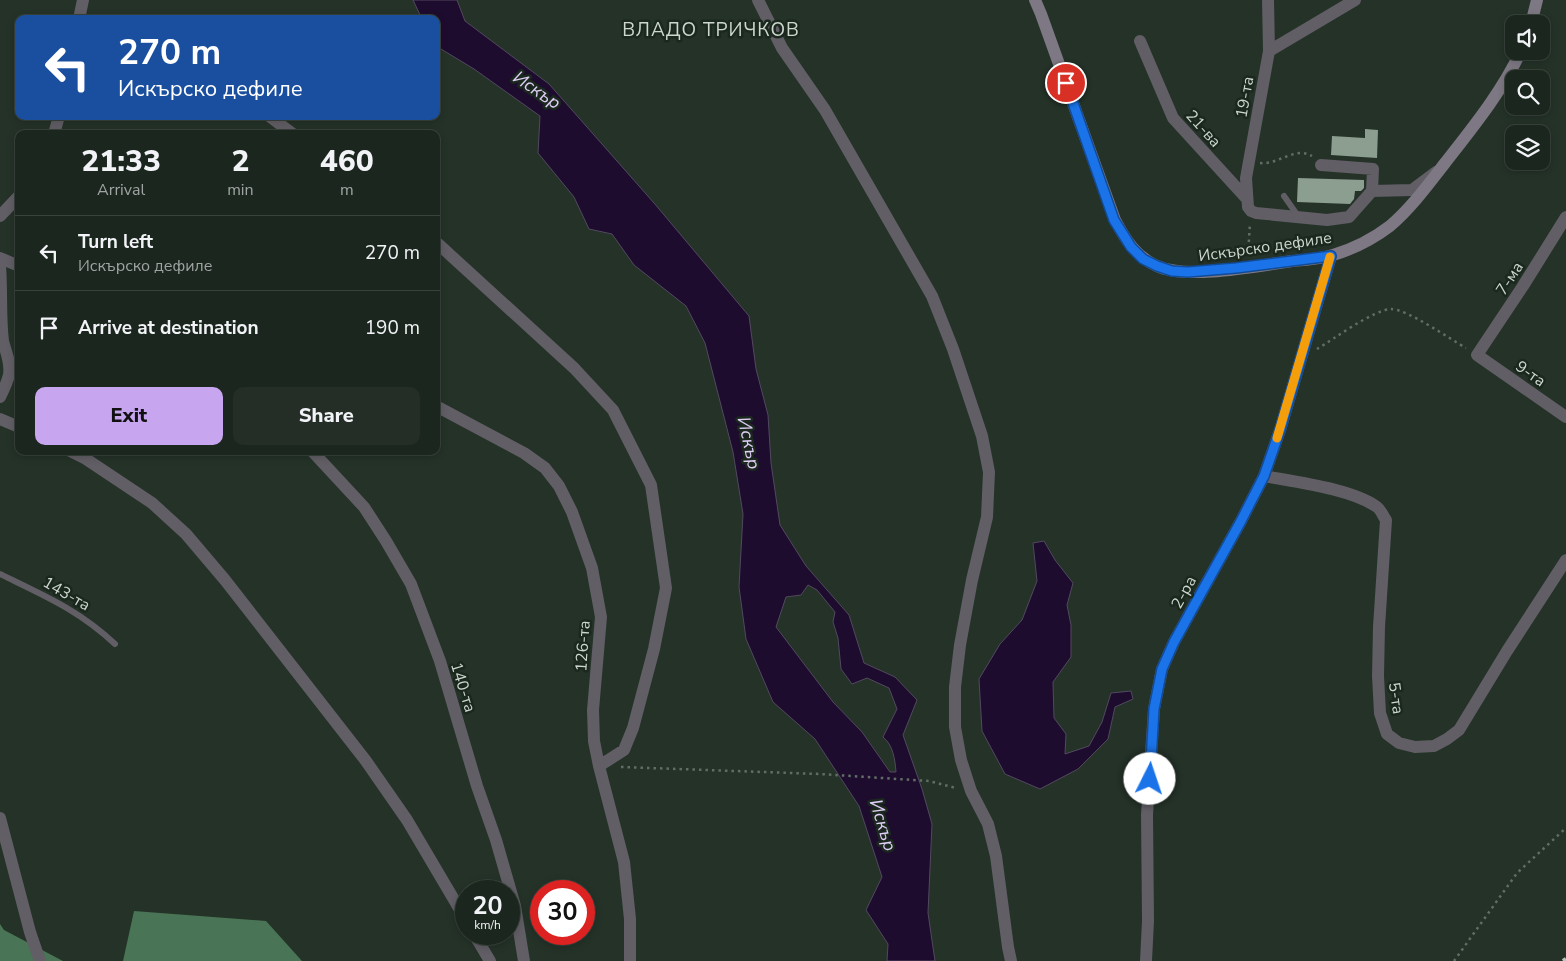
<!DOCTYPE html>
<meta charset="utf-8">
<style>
body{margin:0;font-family:"Nunito Sans",sans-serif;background:#242e27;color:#f1f3f6;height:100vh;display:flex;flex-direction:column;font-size:19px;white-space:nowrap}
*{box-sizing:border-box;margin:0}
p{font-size:16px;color:#a0a5a4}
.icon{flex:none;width:28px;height:28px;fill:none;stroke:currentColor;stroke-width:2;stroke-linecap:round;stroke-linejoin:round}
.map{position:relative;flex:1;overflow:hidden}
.sheet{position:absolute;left:15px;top:130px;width:425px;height:325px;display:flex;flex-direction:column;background:#1b261e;border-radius:10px;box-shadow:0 2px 8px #0003,0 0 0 1px #39433c}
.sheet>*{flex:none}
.guide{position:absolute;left:15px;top:15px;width:425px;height:105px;border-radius:10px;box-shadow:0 2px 8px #0003,0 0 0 1px #39433c;background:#1a4fa0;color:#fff;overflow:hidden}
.tools{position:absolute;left:1505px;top:15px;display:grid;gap:10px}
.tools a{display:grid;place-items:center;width:45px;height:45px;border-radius:10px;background:#1b261e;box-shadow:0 2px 8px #0003,0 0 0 1px #39433c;font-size:25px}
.speed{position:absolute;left:455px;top:880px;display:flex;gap:10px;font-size:25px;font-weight:700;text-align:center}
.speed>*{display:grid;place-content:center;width:65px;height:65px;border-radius:50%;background:#1b261e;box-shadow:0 2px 8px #0003,0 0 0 1px #39433c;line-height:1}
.speed small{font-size:12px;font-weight:400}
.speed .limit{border:8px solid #d22;background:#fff;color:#111}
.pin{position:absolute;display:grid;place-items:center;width:42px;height:42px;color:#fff;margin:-21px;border:2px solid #fff;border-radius:50%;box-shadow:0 1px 5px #0007}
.me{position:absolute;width:55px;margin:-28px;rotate:4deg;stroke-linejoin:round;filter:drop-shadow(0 0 4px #0008)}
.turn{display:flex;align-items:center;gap:18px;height:105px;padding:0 20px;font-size:22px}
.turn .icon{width:65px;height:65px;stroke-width:2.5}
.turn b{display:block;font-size:35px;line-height:42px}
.eta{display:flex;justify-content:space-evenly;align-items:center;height:85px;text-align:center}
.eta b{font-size:30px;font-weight:800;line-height:35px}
.action{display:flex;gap:10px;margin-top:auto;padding:10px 20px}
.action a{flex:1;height:58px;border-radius:10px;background:#c7a6ef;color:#111;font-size:20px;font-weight:800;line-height:58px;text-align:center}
.action a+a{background:#242e27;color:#f1f3f6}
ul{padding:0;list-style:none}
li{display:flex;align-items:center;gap:15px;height:75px;padding:0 20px;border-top:1px solid #39433c}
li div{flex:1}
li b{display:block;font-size:19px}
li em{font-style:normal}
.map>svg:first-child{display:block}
.forest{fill:#497455}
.water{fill:#1e0c2f;stroke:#52495f;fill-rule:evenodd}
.building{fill:#8c9e90}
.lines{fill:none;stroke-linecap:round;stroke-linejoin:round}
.path{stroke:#616e65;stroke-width:2.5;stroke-dasharray:2.5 4;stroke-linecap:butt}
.lane{stroke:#615e65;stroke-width:6}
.street{stroke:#615e65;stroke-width:12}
.secondary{stroke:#7d7883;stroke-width:12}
.rail{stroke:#bbc4bd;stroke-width:4;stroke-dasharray:10 5;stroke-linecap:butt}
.route-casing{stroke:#114b97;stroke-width:12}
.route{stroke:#1a73e8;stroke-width:9}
.slow{stroke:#f59e0b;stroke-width:9}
.labels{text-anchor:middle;stroke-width:5;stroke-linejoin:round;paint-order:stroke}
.street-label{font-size:16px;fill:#cdd6cf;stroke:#1a281e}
.water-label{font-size:18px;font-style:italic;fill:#e0cef7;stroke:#1a281e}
.quarter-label{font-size:19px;letter-spacing:1px;fill:#cdd6cf;stroke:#1a281e}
</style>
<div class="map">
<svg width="1566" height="961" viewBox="0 0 1566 961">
<rect width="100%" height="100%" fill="#243228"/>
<!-- forest -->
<path class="forest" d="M134,911L266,921L302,961H123Z
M0,924L4,930L63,961H0Z"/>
<!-- water -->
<path class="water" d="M413,0H457L465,21L549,84L654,203L749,316L756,369L768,415L771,463L780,525L806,566L849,615L864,663L895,677L917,700L903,735L922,789L932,824L928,913L935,961H887L888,944L866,910L882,877L859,806L815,739L773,702L746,639L739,587L743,514L733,452L705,343L686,306L634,265L612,234L589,229L574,197L538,153L540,116L474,69L436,46V19H422ZM808,585L817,590L835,612L833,622L838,638L841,669L852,684L867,678L889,688L897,709L883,737C893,745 895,759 896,772H890L862,732L833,702L776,627L786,597L801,595Z
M1044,541L1055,560L1073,583L1067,605L1071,625V657L1053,682L1054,718L1066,734L1065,754L1089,746L1102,722L1111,693L1131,691L1133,699L1115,707L1108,739L1078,769L1040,789L1005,774L982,731L979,679L1000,644L1022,620L1037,581L1033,543Z"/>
<!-- building -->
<path class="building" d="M1365,129L1378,130L1377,158L1331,155L1332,136L1365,138Z
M1298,178L1364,180V188L1361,191H1355L1354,199L1350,204L1297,202Z"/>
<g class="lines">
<!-- path -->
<path class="path" d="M1260,163C1278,165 1295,146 1312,156
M1248,255L1250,223
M1317,349C1334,339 1373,310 1391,309C1407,309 1450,339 1466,348
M621,767L820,774L929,781L956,788
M1454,961L1517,873L1566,828"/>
<!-- lane -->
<path class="lane" d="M1284,196L1298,216
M0,574C43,595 79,610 115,644"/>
<!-- street -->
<path class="street" d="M758,0L782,48L825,110L932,296L953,349L982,436L989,472L987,517L972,580L960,645L955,687V727L961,760L971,791L988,824L996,856L1008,947L1011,961
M1268,0L1269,51L1246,178L1248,207L1251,211L1256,213L1327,220L1349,217L1372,191L1412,190L1436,172
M79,19L83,0
M1140,41L1173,118L1247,199
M1269,51L1355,0
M269,116L293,134
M54,134L59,116
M1321,165L1373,169L1372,191
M0,216L19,196
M1566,217L1523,286L1477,355L1566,417
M436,242L574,368L613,410L651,485L666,588L654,649L633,728L624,750L599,766
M0,258L19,266
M0,266C2,291 0,317 3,341C6,353 11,362 9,375C7,383 3,391 0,397
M436,406L524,453L545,468L559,486L572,512L592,568L601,617L593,710L594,741L599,766L624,862L630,919V961
M0,419L19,427
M70,451L86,459L152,503L186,534L225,580L366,761L407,820L466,920
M312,451L364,507L386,541L411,584L440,661L477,786L496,840L515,906L524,961
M1264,476C1296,482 1352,489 1377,507C1381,510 1383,516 1386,520L1379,627L1378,676L1380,713L1387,734L1399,743L1415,747L1434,746L1447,739L1459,730L1507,651L1566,560
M0,818L30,932L40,961
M474,934L490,961
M1146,961L1148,921L1147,815L1154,709L1162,669L1174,642L1241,521L1264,476L1280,430L1331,256"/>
<!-- secondary -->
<path class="secondary" d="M1035,0L1041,14L1115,220C1125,239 1136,257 1157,266C1187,280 1257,266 1292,261C1305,260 1320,259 1333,255C1353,249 1373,239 1390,226C1411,208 1428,185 1445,163C1473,127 1501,93 1521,51
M1531,24L1537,0"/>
<!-- rail -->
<path class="rail" d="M1563,961L1566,959"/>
</g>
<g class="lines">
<defs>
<path id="route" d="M1066,83L1114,220L1131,247L1143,259L1157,266L1172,271L1188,272L1236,268L1331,256L1280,430L1264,476L1241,521L1174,642L1162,669L1154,709L1150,779"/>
</defs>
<!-- route casing -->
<use href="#route" class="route-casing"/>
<!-- route -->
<use href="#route" class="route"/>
<!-- slow -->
<path class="slow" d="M1277,438L1330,257"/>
</g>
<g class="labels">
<!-- street labels -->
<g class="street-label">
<text transform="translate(1244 97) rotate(-80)" y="6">19-та</text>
<text transform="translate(1204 128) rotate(48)" y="6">21-ва</text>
<text transform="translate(1265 246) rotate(-8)" y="6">Искърско дефиле</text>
<text transform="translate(1509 278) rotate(-57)" y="6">7-ма</text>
<text transform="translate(1531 373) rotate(35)" y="6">9-та</text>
<text transform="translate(1183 592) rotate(-61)" y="6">2-ра</text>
<text transform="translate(67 593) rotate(30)" y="6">143-та</text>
<text transform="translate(582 646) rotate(-86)" y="6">126-та</text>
<text transform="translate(464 687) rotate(73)" y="6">140-та</text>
<text transform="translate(1397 698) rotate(82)" y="6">5-та</text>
</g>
<!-- water labels -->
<g class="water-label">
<text transform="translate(537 90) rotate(34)" y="6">Искър</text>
<text transform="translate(749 443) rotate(78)" y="6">Искър</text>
<text transform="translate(883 825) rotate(73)" y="6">Искър</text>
</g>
<!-- quarter labels -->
<g class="quarter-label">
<text x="711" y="36">ВЛАДО ТРИЧКОВ</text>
</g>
</g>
</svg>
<div class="tools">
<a><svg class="icon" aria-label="sound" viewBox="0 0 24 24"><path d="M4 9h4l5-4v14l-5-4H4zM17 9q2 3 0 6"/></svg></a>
<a><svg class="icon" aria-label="search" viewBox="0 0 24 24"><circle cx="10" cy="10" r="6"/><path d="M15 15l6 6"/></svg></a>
<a><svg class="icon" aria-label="layers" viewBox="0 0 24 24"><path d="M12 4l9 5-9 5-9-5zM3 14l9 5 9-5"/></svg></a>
</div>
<div class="speed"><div>20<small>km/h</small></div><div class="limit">30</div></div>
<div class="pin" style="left:1066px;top:83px;background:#d93025"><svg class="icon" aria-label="arrive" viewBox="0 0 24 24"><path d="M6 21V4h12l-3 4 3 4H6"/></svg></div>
<svg class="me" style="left:1150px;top:779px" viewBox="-20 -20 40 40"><circle r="19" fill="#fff"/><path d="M0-13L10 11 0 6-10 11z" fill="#1a73e8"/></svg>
<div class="guide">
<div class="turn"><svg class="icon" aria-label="left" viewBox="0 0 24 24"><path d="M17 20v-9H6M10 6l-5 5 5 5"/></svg><div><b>270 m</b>Искърско дефиле</div></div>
</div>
<section class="sheet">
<div class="eta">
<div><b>21:33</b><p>Arrival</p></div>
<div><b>2</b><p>min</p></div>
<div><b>460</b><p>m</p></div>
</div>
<ul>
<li><svg class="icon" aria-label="left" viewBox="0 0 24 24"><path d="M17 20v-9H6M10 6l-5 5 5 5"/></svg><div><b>Turn left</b><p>Искърско дефиле</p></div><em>270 m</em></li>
<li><svg class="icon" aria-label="arrive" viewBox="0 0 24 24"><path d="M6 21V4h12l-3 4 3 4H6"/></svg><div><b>Arrive at destination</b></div><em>190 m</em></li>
</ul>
<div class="action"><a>Exit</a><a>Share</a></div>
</section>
</div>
